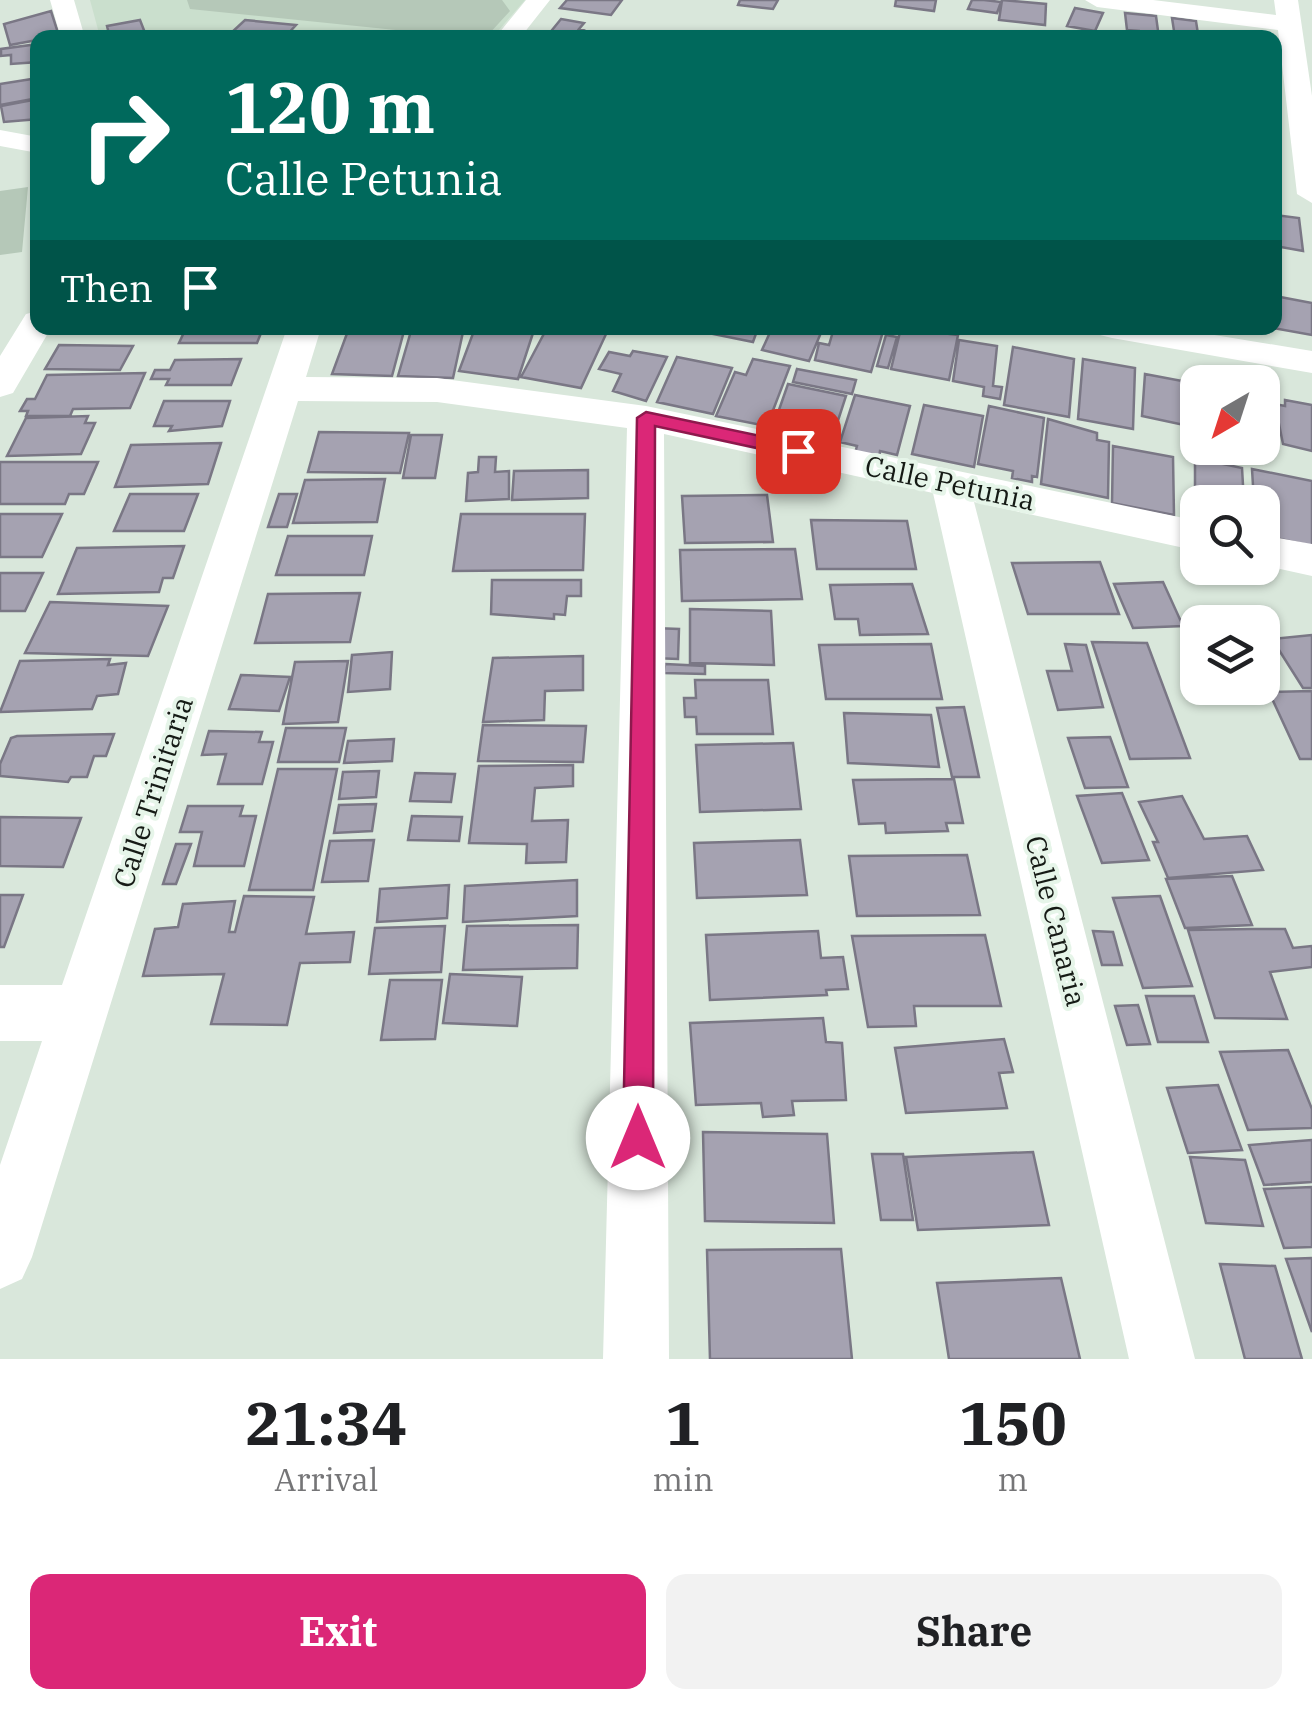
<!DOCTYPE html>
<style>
body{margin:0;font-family:"IBM Plex Serif",serif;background:#f2f2f2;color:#202124;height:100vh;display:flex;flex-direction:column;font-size:38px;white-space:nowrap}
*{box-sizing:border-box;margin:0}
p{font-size:32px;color:#757577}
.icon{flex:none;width:55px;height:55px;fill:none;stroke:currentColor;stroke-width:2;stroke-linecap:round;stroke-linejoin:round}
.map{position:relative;height:1359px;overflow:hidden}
.side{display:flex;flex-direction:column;background:#fff;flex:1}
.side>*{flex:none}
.hud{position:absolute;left:30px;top:30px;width:1252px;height:305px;border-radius:20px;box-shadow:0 2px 8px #0004;background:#00695c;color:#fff;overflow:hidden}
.needle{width:65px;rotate:219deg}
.controls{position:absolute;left:1180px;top:365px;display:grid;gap:20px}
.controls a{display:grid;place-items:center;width:100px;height:100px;border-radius:20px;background:#fff;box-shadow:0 2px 8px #0004;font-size:50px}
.pin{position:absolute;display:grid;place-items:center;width:85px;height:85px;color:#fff;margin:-42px;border-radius:20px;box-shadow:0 5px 15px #0006}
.me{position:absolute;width:110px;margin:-55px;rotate:0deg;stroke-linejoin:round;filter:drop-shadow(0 0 8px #0008)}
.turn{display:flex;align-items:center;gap:35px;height:210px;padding:0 30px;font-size:45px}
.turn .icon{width:130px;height:130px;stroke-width:2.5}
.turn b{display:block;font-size:70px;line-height:85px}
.then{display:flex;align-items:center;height:95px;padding:0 30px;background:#0003;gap:20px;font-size:38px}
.eta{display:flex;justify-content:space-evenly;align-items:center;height:170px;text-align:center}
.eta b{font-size:60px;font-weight:700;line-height:70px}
.action{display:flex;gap:20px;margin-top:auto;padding:20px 30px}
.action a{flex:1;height:115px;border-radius:20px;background:#db2777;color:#fff;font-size:40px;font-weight:700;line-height:115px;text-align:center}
.action a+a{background:#f2f2f2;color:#202124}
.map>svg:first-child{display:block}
.built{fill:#cadfcd}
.green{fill:#b5c8b8}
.building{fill:#a5a2b1;stroke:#7a7785;stroke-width:2.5}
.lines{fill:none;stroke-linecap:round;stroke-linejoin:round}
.minor{fill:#fff;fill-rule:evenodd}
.route{fill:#db2777;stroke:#8e194d;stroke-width:2.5}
.labels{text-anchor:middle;stroke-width:8;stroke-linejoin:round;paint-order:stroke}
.street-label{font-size:28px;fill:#151a15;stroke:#e6f5e9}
</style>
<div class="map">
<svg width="1312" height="1359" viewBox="0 0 1312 1359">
<rect width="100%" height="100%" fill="#d9e7db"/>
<!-- built -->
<path class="built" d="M90,0H525L492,38L100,37Z"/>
<!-- green -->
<path class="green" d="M187,0H502L510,11L488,35L464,37L190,9Z
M28,187L22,252L0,255V191Z"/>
<!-- building -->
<path class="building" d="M567,0H622L611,15L560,8Z
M740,0H778L773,9L738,5Z
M896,0H936L934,11L895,6Z
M972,0H984L1001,2L997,13L968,9Z
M1002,0L1046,4L1045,25L999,20Z
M1075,8L1103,13L1095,31L1067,26Z
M51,11L59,36L10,45L4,24Z
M1125,13L1156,16L1159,38H1140L1139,31L1127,30Z
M1172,18L1196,21L1198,34L1174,31Z
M561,19L584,23L579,29L583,30L572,38L548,35Z
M140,20L147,38H110L107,26Z
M245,20L296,25L284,38L230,34Z
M38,44V62L11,64V55L1,56V49Z
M38,78V98L0,105V84Z
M38,99V119L4,122L1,106Z
M1275,215L1299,218L1303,251L1275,246Z
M1275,296L1312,303V335L1273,328Z
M186,328H263L257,343H179Z
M349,328L463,332L453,378L398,376L411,331H404L392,376L332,374Z
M475,328L533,333L518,379L459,371Z
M547,328L607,332L581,388L521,377Z
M700,328H758L753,342L698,331Z
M772,328H823L809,361L762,350Z
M834,328H884L871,372L815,360L819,343L829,345Z
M901,328L958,335L949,380L891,369Z
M886,335L897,337L888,368L877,366Z
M959,340L997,346L993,386L1002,387L1000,399L983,396L984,387L953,381Z
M59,345L133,346L120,370L45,369Z
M1013,347L1074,359L1069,417L1004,405Z
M633,351L667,357L646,401L613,391L621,374L599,369L609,352L630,356Z
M677,357L732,368L713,414L657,402Z
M241,359L231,385H166L169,379H151L155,370H170L175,360Z
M753,359L790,366L767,426L716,416L735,372L746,375Z
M1083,359L1135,368L1133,429L1078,419Z
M797,369L856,380L852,394L793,382Z
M145,373L130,408L73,409L70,416H26L28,411H20L27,399H35L47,375Z
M1145,374L1198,384V428L1142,416Z
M788,384L846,396L832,439L773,427Z
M855,395L910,406L897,455L880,451L879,458L855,453L857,446L840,442Z
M1285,400L1312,405V451L1283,444L1275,404L1285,406Z
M164,401H230L222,426L169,431L172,426H154Z
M924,405L983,416L974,467L912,454Z
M989,406L1044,418L1037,477L1032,476V482L1012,478L1013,471L978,464Z
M88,416L85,423H95L81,454L7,456L26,418Z
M1048,419L1097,433V440L1109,442L1108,498L1041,484Z
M319,432L409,433L400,473L308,472Z
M411,435H442L435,478H403Z
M221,443L208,484L115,487L131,445Z
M1113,446L1173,457L1174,515L1112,503Z
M479,457H496L495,472L509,471V499L466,501L468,473L478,472Z
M1195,458L1242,468L1244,502H1198L1195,515Z
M0,462H98L84,494H69L65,504H0Z
M1252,469L1312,481V546L1262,535V502H1254Z
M588,470V498L512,500L514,471Z
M385,479L377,522L293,523L305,480Z
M130,494H198L184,531H114Z
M279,494H297L287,527H268Z
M767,495L773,542L685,543L682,496Z
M0,514H62L42,557H0Z
M461,514H585L583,570L453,571Z
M811,520L907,521L916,569H817Z
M288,536H372L364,575H276Z
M184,546L173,578H163L159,592L58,594L77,548Z
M795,549L802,599L682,601L680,550Z
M1100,562L1119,614H1028L1012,563Z
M0,573H43L25,611H0Z
M492,580H581V596H567L565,615L554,614V619L491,614Z
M1163,582L1183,626L1133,628L1114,584Z
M912,584L928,634L860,635L858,619H835L830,585Z
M360,593L350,642L255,643L268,594Z
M50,602L168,606L148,656L25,653Z
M690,609L771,611L774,665L690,663Z
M653,628L679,629L678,659L652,658Z
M1312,635V688H1303L1272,639Z
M1092,642L1147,643L1190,758L1130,759Z
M931,644L942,699H826L819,645Z
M1065,644L1086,645L1103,707L1058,710L1047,671H1072Z
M392,652L390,689L348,692L352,655Z
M583,656V690L545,691L544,720L483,722L493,658Z
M110,659L108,665L126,663L118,694L97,696L92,709L0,712L20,661Z
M348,661L338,722L283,724L295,662Z
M665,664L705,666V674L664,673Z
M241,675L290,677L279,711L229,709Z
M695,680H768L773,734H697L696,717H685L684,698H696Z
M1312,691V759H1300L1269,692Z
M964,707L979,777H952L937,708Z
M844,713L931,715L939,767L848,763Z
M483,725L586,726L583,762L478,761Z
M286,728H346L339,762H278Z
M209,731L262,732L259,742H273L262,784H218L226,754L202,755Z
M114,734L106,756H94L87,777H71L68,782L0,776V764L11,738L17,736Z
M1110,737L1128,787L1085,788L1068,738Z
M394,739L392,761L344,763L348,741Z
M793,743L801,809L700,812L696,745Z
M573,765V786L535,788L532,821L568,820L566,862L526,863L527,844L469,843L479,766Z
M278,769H337L313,890H249Z
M379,771L376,797L339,799L343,772Z
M415,773L455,774L451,802L410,801Z
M954,779L963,823H946L948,831L886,833L885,823L859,824L853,780Z
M1122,793L1149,860L1102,863L1077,796Z
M1182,796L1204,839L1247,836L1263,870L1168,878L1153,842H1158L1139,802Z
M376,804L372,831L334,833L339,805Z
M188,806H243L240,816H256L244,866H194L202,832H180Z
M412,816L462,817L459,841L408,840Z
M0,817L81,818L63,867L0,866Z
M374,840L368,881L322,882L330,841Z
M800,840L807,895L697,898L694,843Z
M176,844H191L176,884H163Z
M967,855L980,915L857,916L849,856Z
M1232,876L1252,925L1185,928L1166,879Z
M577,880V916L463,922L465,886Z
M449,885L447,918L377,922L380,889Z
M0,895H23L4,947H0Z
M244,896L314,897L306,934L354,932L350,962L300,963L287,1025L211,1024L224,974L143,976L155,929L178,927L183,904L235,901L229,932H235Z
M1160,896L1192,986L1143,988L1113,898Z
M578,925L577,968L463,970L467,926Z
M445,926L441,972L369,974L375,928Z
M1251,929H1285L1293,948L1312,946V967L1270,972L1287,1019L1215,1018L1188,930Z
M818,931L821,958L843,957L848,989L826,990L827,995L710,1000L706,935Z
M1093,931L1113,932L1122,965H1102Z
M985,935L1001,1006H914L916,1026L868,1027L852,936Z
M450,974L522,977L517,1026L443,1023Z
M390,980H442L435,1039L381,1040Z
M1146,996H1194L1208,1042H1158Z
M1138,1005L1150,1044L1127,1045L1115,1006Z
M823,1018L826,1042L842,1043L846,1100L792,1101L794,1115L763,1117L761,1103L696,1105L690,1023Z
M1004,1039L1013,1072L999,1073L1007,1108L906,1113L895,1048Z
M1288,1050L1312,1109V1128L1248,1130L1220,1052Z
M1218,1085L1242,1150L1188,1153L1167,1088Z
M703,1132L827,1134L834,1223L705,1221Z
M1312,1140V1182L1264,1185L1249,1145Z
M1033,1152L1049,1225L918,1230L906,1157Z
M872,1154H903L913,1220H881Z
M1190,1157L1245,1160L1263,1226L1206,1223Z
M1312,1187V1247L1284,1248L1264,1189Z
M841,1249L852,1359H710L707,1250Z
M1312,1258V1332L1286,1259Z
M1220,1264L1275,1266L1302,1359H1245Z
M1061,1278L1080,1359H949L937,1283Z"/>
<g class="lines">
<!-- minor -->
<path class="minor" d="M50,0H74L85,38H61Z
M526,0H550L520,38H495Z
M1085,0H1153L1276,15L1274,0H1298L1312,96V203L1297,194L1278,30L1097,7Z
M0,130L38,137V153L0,146Z
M38,311V328H51L13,393L0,397V356L26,314Z
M287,328H321L306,377L437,378L646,406L1198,521V551L974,502L1195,1359H1129L933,493L664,434L669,1359H603L627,428L437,402L298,401L32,1257L22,1279L0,1289V1165L42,1041H0V985H62Z
M1095,328H1172L1312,351V373L1112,338L1100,335Z
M1262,535L1312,544V576L1262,565Z"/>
</g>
<!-- route -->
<path class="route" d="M646,412L798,444L808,451L798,457L655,426L653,1138L649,1149L638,1153L627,1149L623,1138L637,418Z"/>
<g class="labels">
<!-- street labels -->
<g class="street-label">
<text transform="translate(950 483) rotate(12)" y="10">Calle Petunia</text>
<text transform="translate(153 792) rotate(-72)" y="10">Calle Trinitaria</text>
<text transform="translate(1056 921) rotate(76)" y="10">Calle Canaria</text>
</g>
</g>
</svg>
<div class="controls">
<a><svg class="needle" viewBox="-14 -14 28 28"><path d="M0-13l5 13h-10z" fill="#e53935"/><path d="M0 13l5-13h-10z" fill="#757577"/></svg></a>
<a><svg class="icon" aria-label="search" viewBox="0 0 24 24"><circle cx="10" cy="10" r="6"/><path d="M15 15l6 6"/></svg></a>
<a><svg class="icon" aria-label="layers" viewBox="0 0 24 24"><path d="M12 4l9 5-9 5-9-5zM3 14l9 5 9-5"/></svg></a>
</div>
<div class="pin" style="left:798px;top:451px;background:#d93025"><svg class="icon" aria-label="arrive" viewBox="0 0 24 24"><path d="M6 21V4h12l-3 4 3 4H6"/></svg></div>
<svg class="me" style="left:638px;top:1138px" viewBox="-20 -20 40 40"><circle r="19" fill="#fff"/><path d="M0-13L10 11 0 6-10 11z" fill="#db2777"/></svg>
<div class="hud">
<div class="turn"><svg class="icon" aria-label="right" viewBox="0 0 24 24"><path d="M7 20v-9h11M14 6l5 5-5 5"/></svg><div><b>120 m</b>Calle Petunia</div></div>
<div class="then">Then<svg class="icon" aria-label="arrive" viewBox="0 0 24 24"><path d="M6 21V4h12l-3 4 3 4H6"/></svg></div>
</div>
</div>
<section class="side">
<div class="eta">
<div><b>21:34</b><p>Arrival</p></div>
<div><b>1</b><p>min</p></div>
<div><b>150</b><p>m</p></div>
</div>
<div class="action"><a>Exit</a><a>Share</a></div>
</section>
